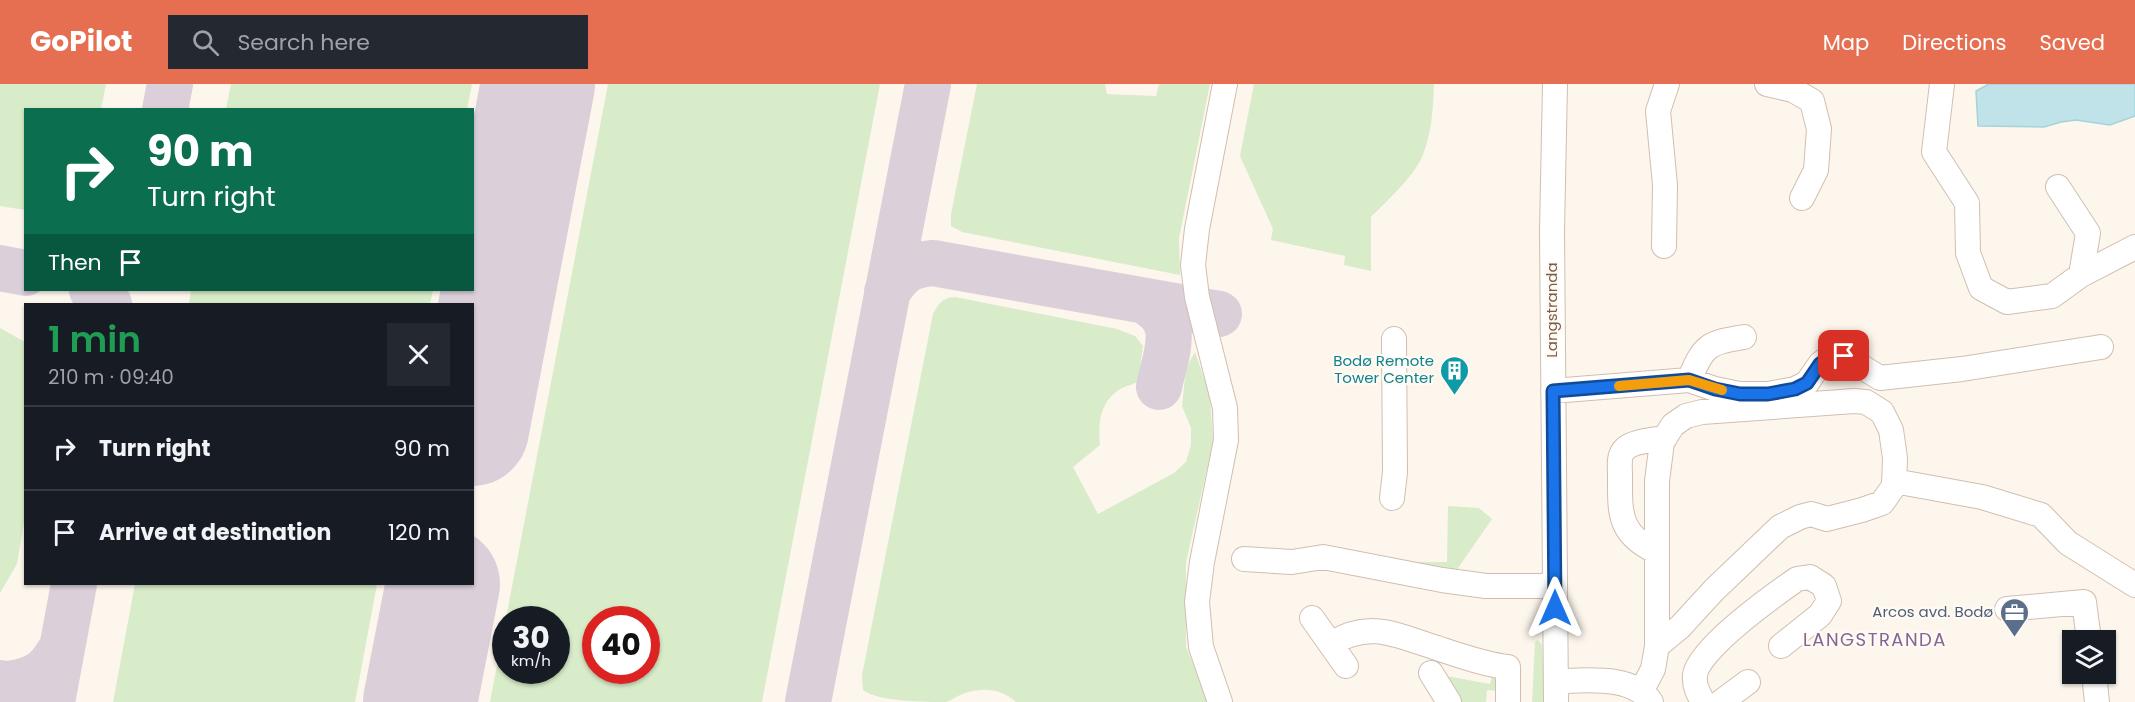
<!DOCTYPE html>
<meta charset="utf-8">
<style>
body{margin:0;font-family:Poppins,sans-serif;background:#242831;color:#f1f3f6;height:100vh;display:flex;flex-direction:column;font-size:22px;white-space:nowrap}
*{box-sizing:border-box;margin:0}
p{font-size:20px;color:#9ea1a6}
.icon{flex:none;width:33px;height:33px;fill:none;stroke:currentColor;stroke-width:2;stroke-linecap:round;stroke-linejoin:round}
.map{position:relative;flex:1;overflow:hidden}
.details{position:absolute;left:24px;top:219px;width:450px;height:282px;display:flex;flex-direction:column;background:#171b24;border-radius:0px;box-shadow:0 2px 4px #0004}
.details>*{flex:none}
.top-card{position:absolute;left:24px;top:24px;width:450px;height:183px;border-radius:0px;box-shadow:0 2px 4px #0004;background:#0b6e4f;color:#fff;overflow:hidden}
.controls{position:absolute;left:2062px;top:546px;display:grid;gap:12px}
.controls a{display:grid;place-items:center;width:54px;height:54px;border-radius:0px;background:#171b24;box-shadow:0 2px 4px #0004;font-size:30px}
.speed{position:absolute;left:492px;top:522px;display:flex;gap:12px;font-size:30px;font-weight:700;text-align:center}
.speed>*{display:grid;place-content:center;width:78px;height:78px;border-radius:50%;background:#171b24;box-shadow:0 2px 4px #0004;line-height:1}
.speed small{font-size:15px;font-weight:400}
.speed .limit{border:9px solid #d22;background:#fff;color:#111}
.pin{position:absolute;display:grid;place-items:center;width:51px;height:51px;color:#fff;margin:-26px;border-radius:12px;box-shadow:0 3px 9px #0006}
.me{position:absolute;width:66px;margin:-33px;rotate:0deg;stroke-linejoin:round;filter:drop-shadow(0 0 4px #0008)}
.turn{display:flex;align-items:center;gap:21px;height:126px;padding:0 24px;font-size:27px}
.turn .icon{width:78px;height:78px;stroke-width:2.5}
.turn b{display:block;font-size:42px;line-height:51px}
.then{display:flex;align-items:center;height:57px;padding:0 24px;background:#0003;gap:12px;font-size:22px}
.round{display:grid;place-items:center;flex:none;width:63px;height:63px;border-radius:0px;background:#242831}
.head{display:flex;align-items:center;justify-content:space-between;height:102px;padding:0 24px}
h1{font-size:36px;font-weight:600;line-height:45px;color:#1e9e55}
ul{padding:0;list-style:none}
li{display:flex;align-items:center;gap:18px;height:84px;padding:0 24px;border-top:2px solid #363941}
li div{flex:1}
li b{display:block;font-size:22px}
li em{font-style:normal}
header{display:flex;align-items:center;gap:36px;box-sizing:border-box;height:84px;padding:0 30px;background:#e76f51;color:#fff}
header strong{font-size:28px}
nav{display:flex;gap:33px;margin-inline-start:auto;font-size:21px}
.search{width:420px;height:54px;background:#242831;display:flex;align-items:center;gap:15px;box-sizing:border-box;padding:0 21px;border-radius:0px;color:#9ea1a6;font-size:22px}
.map>svg:first-child{display:block}
.green{fill:#d8ecc9;fill-rule:evenodd}
.water{fill:#bfe3e8;stroke:#a5d3da;stroke-width:1.5}
.lines{fill:none;stroke-linecap:round;stroke-linejoin:round}
.taxiway{stroke:#dbcfda;stroke-width:46}
.runway{stroke:#dbcfda;stroke-width:114}
.minor-casing{stroke:#d1beb0;stroke-width:26}
.minor{stroke:#fff;stroke-width:24}
.route-casing{stroke:#114b97;stroke-width:15}
.route{stroke:#1a73e8;stroke-width:10}
.slow{stroke:#f59e0b;stroke-width:10}
.labels{text-anchor:middle;stroke-width:4.5;stroke-linejoin:round;paint-order:stroke}
.street-label{font-size:15px;fill:#7a5c4d;stroke:#fffaf3}
.culture-label{font-size:15px;fill:#0d838f;stroke:#fffaf3;text-anchor:end}
.service-label{font-size:15px;fill:#4e5e75;stroke:#fffaf3;text-anchor:end}
.quarter-label{font-size:18px;letter-spacing:1.5px;fill:#846695;stroke:#fffaf3}
</style>
<header>
<strong>GoPilot</strong>
<div class="search"><svg class="icon" aria-label="search" viewBox="0 0 24 24"><circle cx="10" cy="10" r="6"/><path d="M15 15l6 6"/></svg>Search here</div>
<nav><a>Map</a><a>Directions</a><a>Saved</a></nav>
</header>
<div class="map">
<svg width="2135" height="618" viewBox="0 0 2135 618">
<rect width="100%" height="100%" fill="#fdf6ec"/>
<!-- green -->
<path class="green" d="M0,0H106L101,25L26,26L25,126L0,122Z
M231,0H472L467,25H226Z
M608,0H880L762,618H490ZM506,536H556V586H506ZM596,536H646V586H596Z
M977,0H1105L1107,10L1156,12L1159,0H1210L1179,154L1180,191L962,148L951,142V130Z
M1254,0H1434C1433,25 1432,49 1422,73C1414,92 1386,118 1371,133V187L1344,181L1345,172L1271,156L1273,145L1240,72Z
M191,206H433L430,220H189Z
M955,213L1117,245L1135,252L1143,262L1138,298C1131,301 1121,303 1116,308C1099,321 1098,342 1100,361L1073,383L1098,430L1174,389L1186,378L1191,361V344L1182,322L1186,284L1195,268L1210,312L1213,358L1186,478V563L1209,618H1016C999,603 978,603 958,612C954,614 950,617 946,618C925,618 879,618 863,606L862,591L933,230C939,219 942,214 955,213Z
M0,244L25,258V432L17,480L0,509Z
M1448,422L1479,424L1492,435L1454,490L1405,478H1447Z
M135,500H377L355,618H113Z
M1538,556L1542,561L1545,618H1532L1535,558Z
M1494,587L1504,590L1501,607L1487,606L1486,618H1462L1446,592L1490,600Z"/>
<!-- water -->
<path class="water" d="M1989,0H2135V32L2110,41L2076,36L2061,38L2044,43L1978,42L1976,7Z"/>
<g class="lines">
<!-- taxiway -->
<path class="taxiway" d="M165,26L170,0
M0,184L26,189
M92,206L104,214L109,220
M887,208C901,188 908,181 933,179L1219,230
M1144,217C1183,237 1166,268 1159,303
M0,599C16,602 39,594 50,581C54,576 58,570 61,565
M52,618L74,500
M808,618L928,0"/>
<!-- runway -->
<path class="runway" d="M472,345L538,0
M420,618L443,500"/>
<defs>
<path id="minor" d="M1555,0L1552,147L1556,618
M1767,0L1793,6L1812,17L1819,45L1816,86L1802,114
M1942,0L1934,68L1967,119L1968,169L1981,204L2007,218L2052,212L2081,191L2088,149L2058,103
M1664,162L1665,101L1658,27L1667,0
M2081,191L2135,163
M1689,296C1704,261 1707,259 1744,253
M1553,307L1689,296L1715,305L1740,310H1768L1795,305L1807,299L1820,280L1831,272H1844L1880,294L1962,285L2101,263
M1894,397L1982,413L2041,431L2068,459L2135,501
M1392,414L1395,388L1394,255
M1657,468C1618,450 1620,429 1620,392C1620,383 1618,371 1625,365C1633,357 1654,356 1665,354
M1244,475L1292,478L1323,473L1442,496L1486,502H1555
M2007,525L2084,518L2089,556
M1312,534L1346,582
M1331,560C1370,535 1398,552 1437,564C1458,571 1486,581 1508,583V618
M1431,589L1449,618
M2094,590L2097,618
M1556,597C1585,597 1632,590 1651,618
M1641,608L1653,585L1657,562L1680,543L1714,506L1780,443L1800,433L1811,430L1827,435L1862,426L1882,419L1894,402L1895,374L1891,346L1882,328L1866,318L1854,317L1702,328L1686,332L1673,341L1662,358L1657,397V562
M1220,618L1201,563L1197,518L1202,478L1226,356L1225,324L1197,213L1193,181L1197,145L1225,0
M1703,618C1698,609 1694,602 1695,591C1698,565 1774,511 1797,495L1810,493L1824,502L1829,517L1820,531L1781,562
M1721,618L1748,598"/>
</defs>
<!-- minor casing -->
<use href="#minor" class="minor-casing"/>
<!-- minor -->
<use href="#minor" class="minor"/>
</g>
<g class="lines">
<defs>
<path id="route" d="M1555,524L1553,307L1689,296L1715,305L1740,310H1768L1795,305L1807,299L1820,280L1831,272H1844"/>
</defs>
<!-- route casing -->
<use href="#route" class="route-casing"/>
<!-- route -->
<use href="#route" class="route"/>
<!-- slow -->
<path class="slow" d="M1619,302L1689,296L1722,306"/>
</g>
<!-- icons -->
<defs>
<symbol id="building-pin" viewBox="-11 -11 22 30"><path d="M0 17L-7.5 6A9.5 9.5 0 1 1 7.5 6Z" fill="#0f9aa8" stroke="#fffaf3"/><path d="M-4-6H4V6H1V3H-1V6H-4ZM-2.5-4.3h1.7v1.8h-1.7ZM.8-4.3h1.7v1.8H.8ZM-2.5-1h1.7V.8h-1.7ZM.8-1h1.7V.8H.8Z" fill="#fff"/></symbol>
<symbol id="office-pin" viewBox="-11 -11 22 30"><path d="M0 17L-7.5 6A9.5 9.5 0 1 1 7.5 6Z" fill="#5c6f8a" stroke="#fffaf3"/><path d="M-6-3h4V-5.5h4V-3h4V5H-6ZM-1-4.5V-3h2v-1.5ZM-6 0V1H6V0Z" fill="#fff"/></symbol>
</defs>
<g fill-rule="evenodd">
<use href="#building-pin" x="1438" y="270" width="33" height="45"/>
<use href="#office-pin" x="1998" y="512" width="33" height="45"/>
</g>
<g class="labels">
<!-- street labels -->
<g class="street-label">
<text transform="translate(1552 226) rotate(-90)" y="5">Langstranda</text>
</g>
<!-- culture labels -->
<g class="culture-label">
<text x="1434" y="282">Bodø Remote<tspan x="1434" dy="17">Tower Center</tspan></text>
</g>
<!-- service labels -->
<g class="service-label">
<text x="1993" y="533">Arcos avd. Bodø</text>
</g>
<!-- quarter labels -->
<g class="quarter-label">
<text x="1875" y="562">LANGSTRANDA</text>
</g>
</g>
</svg>
<div class="controls">
<a><svg class="icon" aria-label="layers" viewBox="0 0 24 24"><path d="M12 4l9 5-9 5-9-5zM3 14l9 5 9-5"/></svg></a>
</div>
<div class="speed"><div>30<small>km/h</small></div><div class="limit">40</div></div>
<div class="pin" style="left:1844px;top:272px;background:#d93025"><svg class="icon" aria-label="arrive" viewBox="0 0 24 24"><path d="M6 21V4h12l-3 4 3 4H6"/></svg></div>
<svg class="me" style="left:1555px;top:524px" viewBox="-20 -20 40 40"><path d="M0-17L14 15 0 8-14 15z" fill="#1a73e8" stroke="#fff" stroke-width="4"/></svg>
<div class="top-card">
<div class="turn"><svg class="icon" aria-label="right" viewBox="0 0 24 24"><path d="M7 20v-9h11M14 6l5 5-5 5"/></svg><div><b>90 m</b>Turn right</div></div>
<div class="then">Then<svg class="icon" aria-label="arrive" viewBox="0 0 24 24"><path d="M6 21V4h12l-3 4 3 4H6"/></svg></div>
</div>
<section class="details">
<div class="head"><div><h1>1 min</h1><p>210 m · 09:40</p></div><a class="round"><svg class="icon" aria-label="close" viewBox="0 0 24 24"><path d="M6 6l12 12M18 6L6 18"/></svg></a></div>
<ul>
<li><svg class="icon" aria-label="right" viewBox="0 0 24 24"><path d="M7 20v-9h11M14 6l5 5-5 5"/></svg><div><b>Turn right</b></div><em>90 m</em></li>
<li><svg class="icon" aria-label="arrive" viewBox="0 0 24 24"><path d="M6 21V4h12l-3 4 3 4H6"/></svg><div><b>Arrive at destination</b></div><em>120 m</em></li>
</ul>
</section>
</div>
